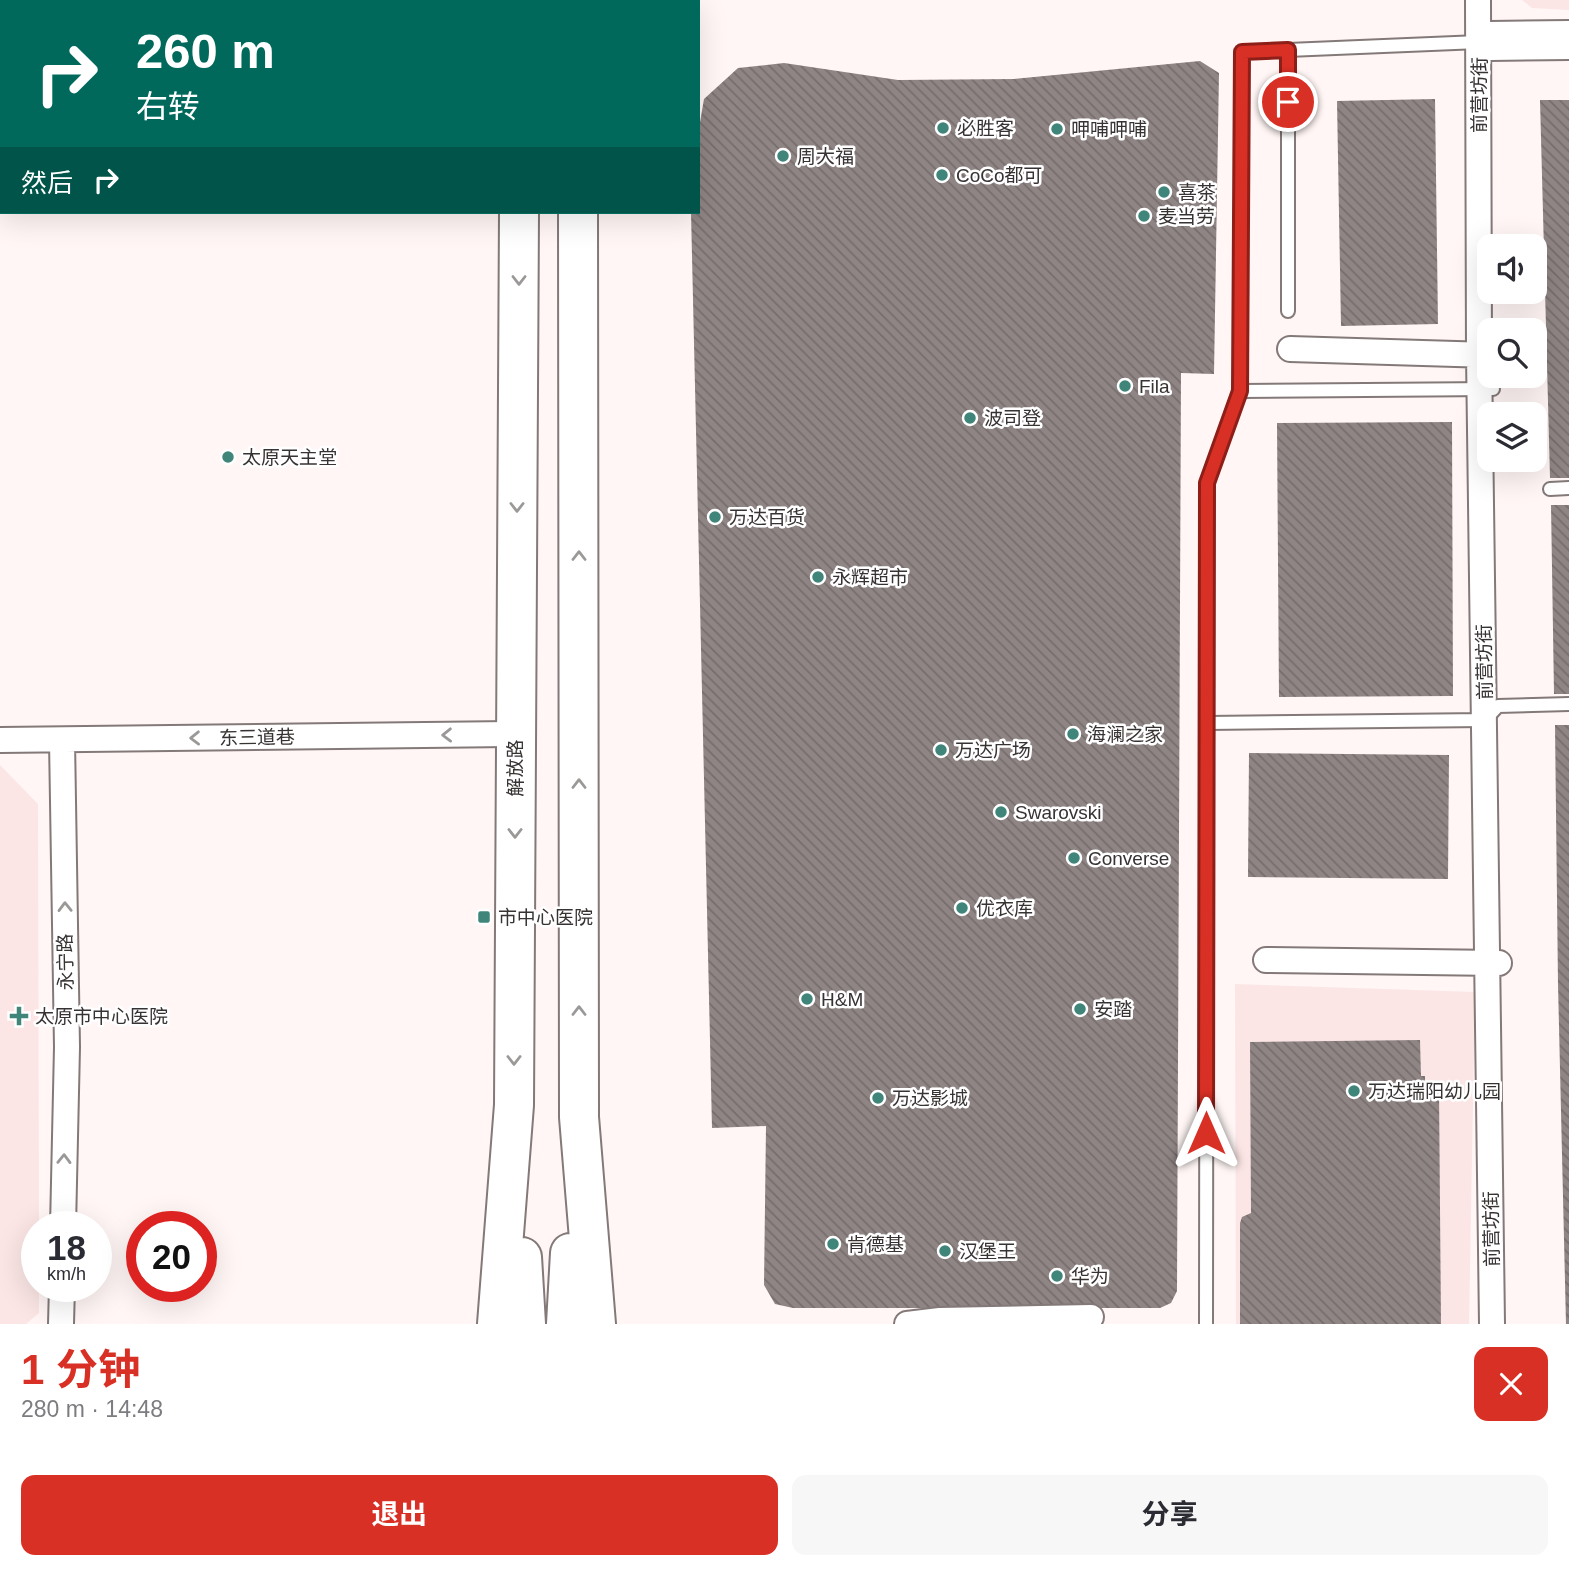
<!DOCTYPE html>
<html lang="zh">
<meta charset="utf-8">
<style>
body{margin:0;font-family:Helvetica,"Noto Sans SC",sans-serif;background:#f7f7f7;color:#2b2b33;height:100vh;display:flex;flex-direction:column;font-size:26px;white-space:nowrap}
*{box-sizing:border-box;margin:0}
p{font-size:23px;color:#7c7c81}
.icon{flex:none;width:38px;height:38px;fill:none;stroke:currentColor;stroke-width:2;stroke-linecap:round;stroke-linejoin:round}
.map{position:relative;height:1324px;overflow:hidden}
.sheet{display:flex;flex-direction:column;background:#fff;flex:1}
.sheet>*{flex:none}
.guide{position:absolute;left:0px;top:0px;width:700px;height:214px;box-shadow:0 7px 28px #0002;background:#00695c;color:#fff;overflow:hidden}
.controls{position:absolute;left:1477px;top:234px;display:grid;gap:14px}
.controls a{display:grid;place-items:center;width:70px;height:70px;border-radius:14px;background:#fff;box-shadow:0 7px 28px #0002;font-size:35px}
.speed{position:absolute;left:21px;top:1211px;display:flex;gap:14px;font-size:35px;font-weight:700;text-align:center}
.speed>*{display:grid;place-content:center;width:91px;height:91px;border-radius:50%;background:#fff;box-shadow:0 7px 28px #0002;line-height:1}
.speed small{font-size:18px;font-weight:400}
.speed .limit{border:10px solid #d22;background:#fff;color:#111}
.pin{position:absolute;display:grid;place-items:center;width:60px;height:60px;color:#fff;margin:-30px;border:4px solid #fff;border-radius:50%;box-shadow:0 2px 7px #0007}
.me{position:absolute;width:77px;margin:-38px;rotate:0deg;stroke-linejoin:round;filter:drop-shadow(0 0 5px #0008)}
.turn{display:flex;align-items:center;gap:24px;height:147px;padding:0 21px;font-size:32px}
.turn .icon{width:91px;height:91px;stroke-width:2.5}
.turn b{display:block;font-size:49px;line-height:60px}
.then{display:flex;align-items:center;height:66px;padding:0 21px;background:#0003;gap:14px;font-size:26px}
.round{display:grid;place-items:center;flex:none;width:74px;height:74px;border-radius:14px;background:#f7f7f7}
.overview{display:flex;align-items:center;justify-content:space-between;height:119px;padding:0 21px}
h1{font-size:42px;font-weight:700;line-height:52px;color:#d93025}
.primary-button{display:flex;gap:14px;margin-top:auto;padding:14px 21px}
.primary-button a{flex:1;height:80px;border-radius:14px;background:#d93025;color:#fff;font-size:28px;font-weight:700;line-height:80px;text-align:center}
.primary-button a+a{background:#f7f7f7;color:#2b2b33}
.map>svg:first-child{display:block}
.built{fill:#fbe6e5}
.building{fill:url(#building-back-hatch)}
.lines{fill:none;stroke-linecap:round;stroke-linejoin:round}
.lane-casing{stroke:#837978;stroke-width:16}
.street-casing{stroke:#837978;stroke-width:28}
.primary-casing{stroke:#837978;stroke-width:42}
.lane{stroke:#fff;stroke-width:12}
.street{stroke:#fff;stroke-width:24}
.primary{stroke:#fff;stroke-width:38}
.oneway{stroke:#9b9998}
.route-casing{stroke:#8d1f18;stroke-width:18}
.route{stroke:#d93025;stroke-width:12}
.poi-dot{fill:#40857a;stroke:#fff;stroke-width:2.5}
.labels{text-anchor:middle;stroke-width:5;stroke-linejoin:round;paint-order:stroke}
.street-label{font-size:19px;fill:#373332;stroke:#fff}
.poi-label{font-size:19px;fill:#373332;stroke:#fff;text-anchor:start}
</style>
<div class="map">
<svg width="1569" height="1324" viewBox="0 0 1569 1324">
<defs>
<pattern id="building-back-hatch" width="6" height="6" patternUnits="userSpaceOnUse" patternTransform="scale(1.75)"><rect width="6" height="6" fill="#908585"/><path d="M-1 5l2 2M0 0l6 6M5-1l2 2" fill="none" stroke="#766d6d"/></pattern>
</defs>
<rect width="100%" height="100%" fill="#fff6f5"/>
<!-- built -->
<path class="built" d="M1522,0H1569V10L1532,8Z
M0,765L38,804L39,1227H37V1286H39V1313L26,1324H0Z
M1235,984L1475,992L1469,1324H1236Z"/>
<!-- building -->
<path class="building" d="M1200,61L1219,73L1214,374L1181,373L1177,1291L1171,1303L1160,1308H793L775,1304L764,1285L766,1126L712,1128L691,212H698V134L704,99L738,68L784,63L898,80L1014,79Z
M1435,99L1438,324L1341,326L1337,101Z
M1540,100H1569V478H1550Z
M1452,422L1453,696L1279,697L1277,423Z
M1551,505H1569V694H1554Z
M1555,725H1569V1324H1566L1558,984Z
M1249,753L1449,755L1448,879L1248,877Z
M1420,1040L1421,1076H1425V1089H1439L1441,1324H1240V1223L1242,1217L1251,1213L1250,1042Z"/>
<g class="lines">
<defs>
<path id="lane" d="M1288,311V50
M1240,391L1493,389
M1550,489L1569,488
M1207,723L1485,720L1498,706L1569,704
M1206,1324L1207,483L1240,391L1242,52L1479,42"/>
<path id="street" d="M1478,0L1479,355L1492,1324
M1569,33L1490,34L1479,42L1490,48L1569,47
M1290,349L1489,355
M0,740L515,734
M62,740L67,1047L63,1227
M1266,960L1499,963
M61,1324L62,1286
M907,1324L940,1320L1091,1317"/>
<path id="primary" d="M517,0V2
M579,2V0
M578,212L579,1117L596,1324
M522,1257L526,1324
M497,1324L514,1105L519,212
M566,1324L570,1253"/>
</defs>
<!-- lane casing -->
<use href="#lane" class="lane-casing"/>
<!-- street casing -->
<use href="#street" class="street-casing"/>
<!-- primary casing -->
<use href="#primary" class="primary-casing"/>
<!-- lane -->
<use href="#lane" class="lane"/>
<!-- street -->
<use href="#street" class="street"/>
<!-- primary -->
<use href="#primary" class="primary"/>
</g>
<!-- one-way arrows -->
<defs><path id="oneway-chevron" d="M-2-3.5L2.5 0L-2 3.5" fill="none" stroke-width="1.6" stroke-linecap="round" stroke-linejoin="round" transform="scale(1.75)"/></defs>
<g class="oneway">
<use href="#oneway-chevron" transform="translate(519 280) rotate(90)"/>
<use href="#oneway-chevron" transform="translate(517 507) rotate(90)"/>
<use href="#oneway-chevron" transform="translate(579 556) rotate(-90)"/>
<use href="#oneway-chevron" transform="translate(447 735) rotate(179)"/>
<use href="#oneway-chevron" transform="translate(195 738) rotate(179)"/>
<use href="#oneway-chevron" transform="translate(579 784) rotate(-90)"/>
<use href="#oneway-chevron" transform="translate(515 833) rotate(90)"/>
<use href="#oneway-chevron" transform="translate(65 907) rotate(-91)"/>
<use href="#oneway-chevron" transform="translate(579 1011) rotate(-90)"/>
<use href="#oneway-chevron" transform="translate(514 1060) rotate(90)"/>
<use href="#oneway-chevron" transform="translate(64 1159) rotate(-89)"/>
</g>
<g class="lines">
<defs>
<path id="route" d="M1206,1133L1207,483L1240,391L1242,52L1288,50V102"/>
</defs>
<!-- route casing -->
<use href="#route" class="route-casing"/>
<!-- route -->
<use href="#route" class="route"/>
</g>
<!-- markers -->
<g class="poi-dot">
<circle cx="943" cy="128" r="7"/>
<circle cx="1057" cy="129" r="7"/>
<circle cx="783" cy="156" r="7"/>
<circle cx="942" cy="175" r="7"/>
<circle cx="1164" cy="192" r="7"/>
<circle cx="1144" cy="216" r="7"/>
<circle cx="1125" cy="386" r="7"/>
<circle cx="970" cy="418" r="7"/>
<circle cx="228" cy="457" r="7"/>
<circle cx="715" cy="517" r="7"/>
<circle cx="818" cy="577" r="7"/>
<circle cx="1073" cy="734" r="7"/>
<circle cx="941" cy="750" r="7"/>
<circle cx="1001" cy="812" r="7"/>
<circle cx="1074" cy="858" r="7"/>
<circle cx="962" cy="908" r="7"/>
<rect x="477" y="910" width="14" height="14" rx="3.5"/>
<circle cx="807" cy="999" r="7"/>
<circle cx="1080" cy="1009" r="7"/>
<path d="M15.5 1005.5h7v7h7v7h-7v7h-7v-7h-7v-7h7z"/>
<circle cx="1354" cy="1091" r="7"/>
<circle cx="878" cy="1098" r="7"/>
<circle cx="833" cy="1244" r="7"/>
<circle cx="945" cy="1251" r="7"/>
<circle cx="1057" cy="1276" r="7"/>
</g>
<g class="labels">
<!-- street labels -->
<g class="street-label">
<text transform="translate(1479 95) rotate(-90)" y="7">前营坊街</text>
<text transform="translate(1484 662) rotate(-91)" y="7">前营坊街</text>
<text transform="translate(257 737) rotate(-1)" y="7">东三道巷</text>
<text transform="translate(515 768) rotate(-90)" y="7">解放路</text>
<text transform="translate(65 962) rotate(-91)" y="7">永宁路</text>
<text transform="translate(1491 1229) rotate(-91)" y="7">前营坊街</text>
</g>
<!-- poi labels -->
<g class="poi-label">
<text x="957" y="135">必胜客</text>
<text x="1071" y="136">呷哺呷哺</text>
<text x="797" y="163">周大福</text>
<text x="956" y="182">CoCo都可</text>
<text x="1178" y="199">喜茶</text>
<text x="1158" y="223">麦当劳</text>
<text x="1139" y="393">Fila</text>
<text x="984" y="425">波司登</text>
<text x="242" y="464">太原天主堂</text>
<text x="729" y="524">万达百货</text>
<text x="832" y="584">永辉超市</text>
<text x="1087" y="741">海澜之家</text>
<text x="955" y="757">万达广场</text>
<text x="1015" y="819">Swarovski</text>
<text x="1088" y="865">Converse</text>
<text x="976" y="915">优衣库</text>
<text x="498" y="924">市中心医院</text>
<text x="821" y="1006">H&amp;M</text>
<text x="1094" y="1016">安踏</text>
<text x="35" y="1023">太原市中心医院</text>
<text x="1368" y="1098">万达瑞阳幼儿园</text>
<text x="892" y="1105">万达影城</text>
<text x="847" y="1251">肯德基</text>
<text x="959" y="1258">汉堡王</text>
<text x="1071" y="1283">华为</text>
</g>
</g>
</svg>
<div class="controls">
<a><svg class="icon" aria-label="sound" viewBox="0 0 24 24"><path d="M4 9h4l5-4v14l-5-4H4zM17 9q2 3 0 6"/></svg></a>
<a><svg class="icon" aria-label="search" viewBox="0 0 24 24"><circle cx="10" cy="10" r="6"/><path d="M15 15l6 6"/></svg></a>
<a><svg class="icon" aria-label="layers" viewBox="0 0 24 24"><path d="M12 4l9 5-9 5-9-5zM3 14l9 5 9-5"/></svg></a>
</div>
<div class="speed"><div>18<small>km/h</small></div><div class="limit">20</div></div>
<div class="pin" style="left:1288px;top:102px;background:#d93025"><svg class="icon" aria-label="arrive" viewBox="0 0 24 24"><path d="M6 21V4h12l-3 4 3 4H6"/></svg></div>
<svg class="me" style="left:1206px;top:1133px" viewBox="-20 -20 40 40"><path d="M0-17L14 15 0 8-14 15z" fill="#d93025" stroke="#fff" stroke-width="4"/></svg>
<div class="guide">
<div class="turn"><svg class="icon" aria-label="right" viewBox="0 0 24 24"><path d="M7 20v-9h11M14 6l5 5-5 5"/></svg><div><b>260 m</b>右转</div></div>
<div class="then">然后<svg class="icon" aria-label="right" viewBox="0 0 24 24"><path d="M7 20v-9h11M14 6l5 5-5 5"/></svg></div>
</div>
</div>
<section class="sheet">
<div class="overview"><div><h1>1 分钟</h1><p>280 m · 14:48</p></div><a class="round" style="background:#d93025;color:#fff"><svg class="icon" aria-label="close" viewBox="0 0 24 24"><path d="M6 6l12 12M18 6L6 18"/></svg></a></div>
<div class="primary-button"><a>退出</a><a>分享</a></div>
</section>
